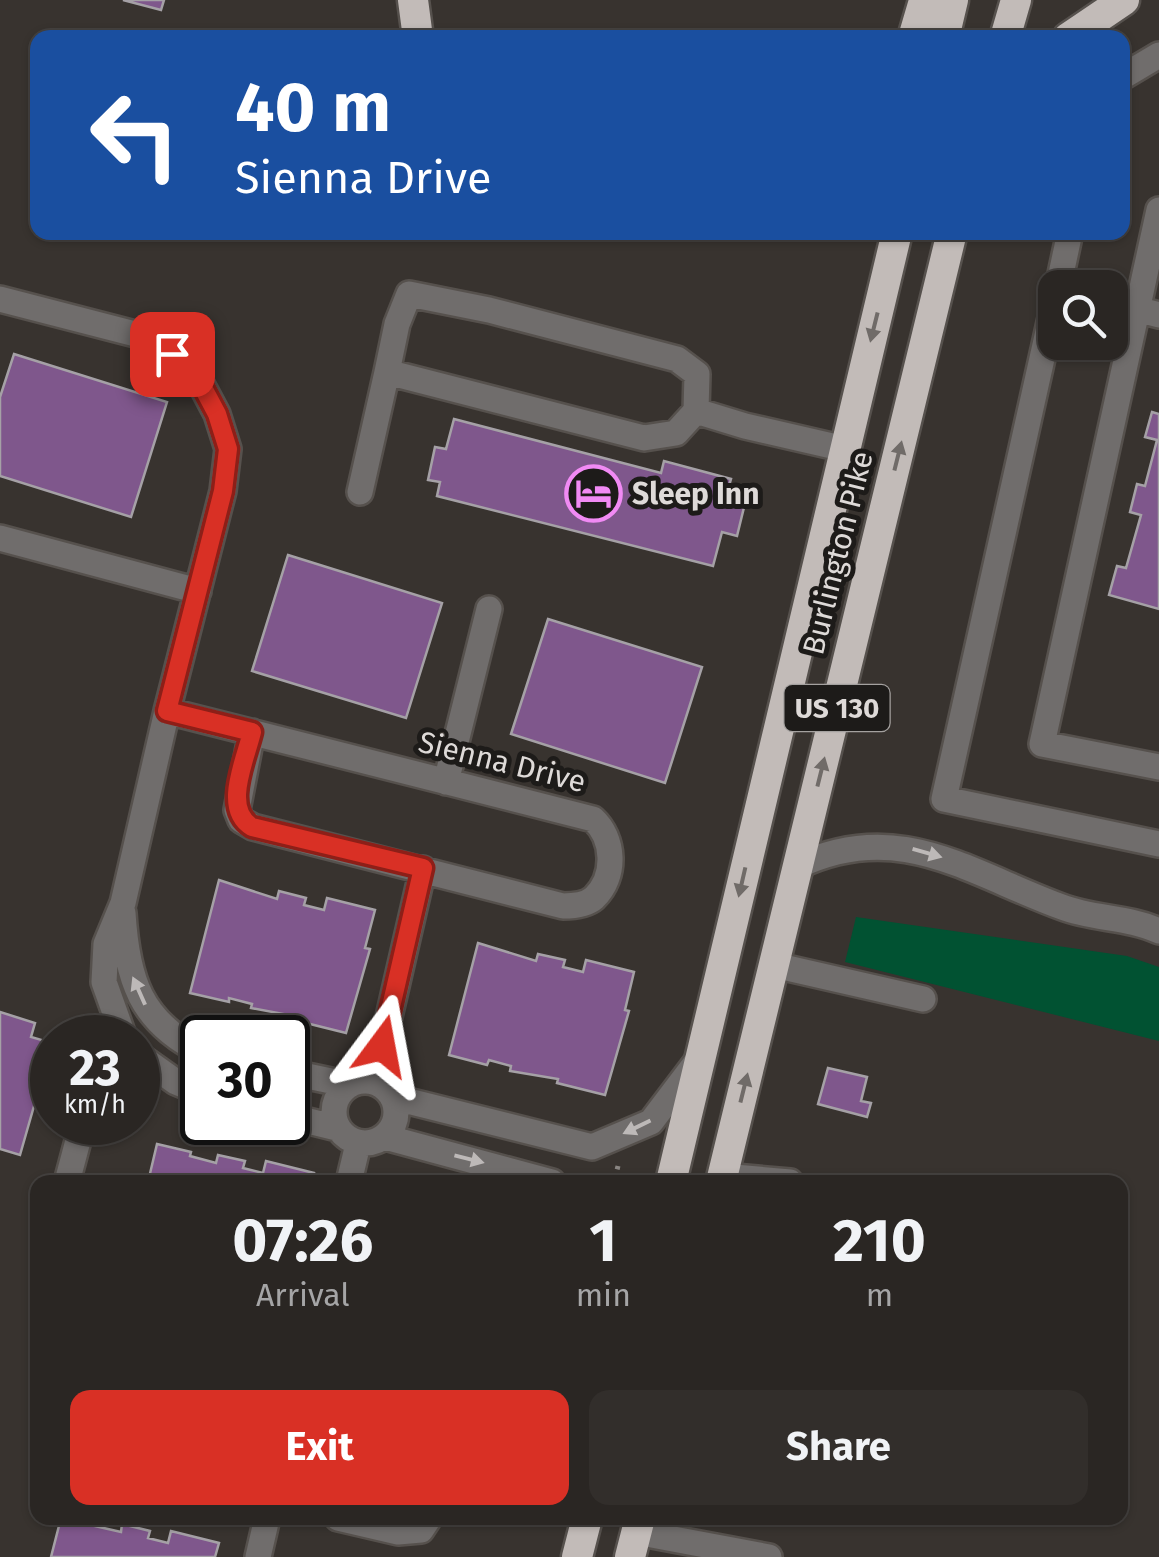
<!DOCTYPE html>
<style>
body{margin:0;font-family:"Fira Sans",sans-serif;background:#322e2b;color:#f1f3f6;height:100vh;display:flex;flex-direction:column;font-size:38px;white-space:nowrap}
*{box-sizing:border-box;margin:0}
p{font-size:32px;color:#a5a5a6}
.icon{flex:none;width:55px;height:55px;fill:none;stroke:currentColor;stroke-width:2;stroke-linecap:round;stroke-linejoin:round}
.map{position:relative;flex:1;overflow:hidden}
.panel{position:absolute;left:30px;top:1175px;width:1098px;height:350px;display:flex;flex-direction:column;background:#2a2623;border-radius:20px;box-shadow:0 2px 8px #0004,0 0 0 2px #464341}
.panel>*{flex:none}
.hud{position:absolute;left:30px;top:30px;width:1100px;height:210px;border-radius:20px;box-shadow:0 2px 8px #0004,0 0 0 2px #464341;background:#1a4fa0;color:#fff;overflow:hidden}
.buttons{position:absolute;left:1038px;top:270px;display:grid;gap:20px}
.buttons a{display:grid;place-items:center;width:90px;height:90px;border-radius:20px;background:#2a2623;box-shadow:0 2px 8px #0004,0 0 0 2px #464341;font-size:50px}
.speed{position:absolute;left:30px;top:1015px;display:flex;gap:20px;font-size:50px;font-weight:700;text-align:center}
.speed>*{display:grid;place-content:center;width:130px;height:130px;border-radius:50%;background:#2a2623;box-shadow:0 2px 8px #0004,0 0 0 2px #464341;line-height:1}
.speed small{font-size:25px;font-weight:400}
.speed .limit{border:5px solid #111;border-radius:15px;background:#fff;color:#111}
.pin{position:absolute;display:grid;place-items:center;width:85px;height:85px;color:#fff;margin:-42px;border-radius:20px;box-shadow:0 5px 15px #0006}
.me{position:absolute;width:110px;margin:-55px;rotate:13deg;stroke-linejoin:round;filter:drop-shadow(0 0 8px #0008)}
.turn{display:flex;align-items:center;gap:35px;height:210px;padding:0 40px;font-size:45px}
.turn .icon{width:130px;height:130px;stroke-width:2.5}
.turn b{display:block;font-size:70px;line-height:85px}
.eta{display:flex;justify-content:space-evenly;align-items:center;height:170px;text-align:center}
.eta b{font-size:60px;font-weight:700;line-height:70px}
.action{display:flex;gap:20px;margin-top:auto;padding:20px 40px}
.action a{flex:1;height:115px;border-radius:20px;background:#d93025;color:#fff;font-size:40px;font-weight:700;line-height:115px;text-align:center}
.action a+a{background:#322e2b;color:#f1f3f6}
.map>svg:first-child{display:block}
.green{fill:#015232}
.building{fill:#7f578c;stroke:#a5a1a6;stroke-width:2.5}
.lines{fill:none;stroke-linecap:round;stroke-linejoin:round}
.minor-casing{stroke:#56514d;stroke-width:30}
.highway-casing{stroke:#56514d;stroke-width:35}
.path{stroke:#898582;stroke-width:5;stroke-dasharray:5 8;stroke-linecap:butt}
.minor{stroke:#706d6c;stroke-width:25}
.highway{stroke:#c2bbb8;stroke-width:30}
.oneway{fill:#706b68}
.oneway2{fill:#bdb9b8}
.route-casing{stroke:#8d1f18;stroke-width:25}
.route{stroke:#d93025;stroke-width:18}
.labels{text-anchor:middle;stroke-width:10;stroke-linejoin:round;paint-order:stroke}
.shield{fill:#1d1b19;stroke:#a4a19f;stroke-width:2.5}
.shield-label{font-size:28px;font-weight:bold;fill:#dedad8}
.poi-label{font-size:30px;font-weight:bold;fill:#dedad8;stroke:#1d1b19;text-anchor:start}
.street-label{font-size:30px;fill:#dedad8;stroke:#1d1b19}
</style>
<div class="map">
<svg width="1159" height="1557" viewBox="0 0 1159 1557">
<rect width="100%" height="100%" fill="#38332f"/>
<!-- green -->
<path class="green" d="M856,917L1127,956L1159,967V1041L845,962Z"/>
<!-- building -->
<path class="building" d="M123,0H164L161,10Z
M14,354L167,402L131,517L0,476V397Z
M1152,412L1159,414V609L1109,595L1117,566L1126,568L1141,515L1130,512L1137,484L1145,486L1157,440L1145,437Z
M454,419L661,473L664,461L731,479L729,486L748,491L737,536L722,532L713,566L437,496L440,482L428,480L435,447L446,449Z
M288,555L442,603L406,718L252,671Z
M548,619L702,667L665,783L511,734Z
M219,880L277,899L279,891L306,898L304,905L324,910L327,898L375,910L365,948L370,949L346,1033L298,1021L299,1017L251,1008L252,1004L229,998V1002L190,993Z
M478,943L536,961L538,954L565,960L563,967L583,972L586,960L634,972L625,1010L629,1011L605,1095L557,1083L558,1079L510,1071L511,1066L489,1060L487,1065L449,1055Z
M0,1012L35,1023L31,1037L52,1043L20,1155L0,1149Z
M828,1068L867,1077L861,1101L871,1103L867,1117L818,1104Z
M157,1144L191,1152L190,1156L216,1163L218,1155L245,1161L243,1168L263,1173L266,1161L314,1173L312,1182H148Z
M61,1518L96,1522L95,1526L121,1532L122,1524L150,1531L148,1538L168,1543L171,1531L219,1543L215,1557H51Z"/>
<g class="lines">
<defs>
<path id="minor" d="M1122,77L1159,55
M1159,210L1042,744L1159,767
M1058,288L1070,232
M0,299L139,335L172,354L200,382L217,414L228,449L223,491L167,711L123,903L106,944L104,982L124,1038
M1055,300L944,799L1159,844
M1110,302L1159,315
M387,372L397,324L409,294L489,310L677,359L697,374L696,411
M360,492L387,372L644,438L676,433L696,411L745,426L845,449
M0,538L198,591
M167,711C309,746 451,783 593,819C614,838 617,876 594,898C586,905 573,906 563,906L253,827L241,820L237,810L252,732
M446,782L489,609
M798,866C899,818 969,873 1062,907C1093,919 1129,917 1159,931
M123,913C127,979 140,1022 202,1052
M774,965L923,999
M138,1055L176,1082L202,1093
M288,1072L350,1085
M334 1112a31 31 0 1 1 62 0a31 31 0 1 1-62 0Z
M374,1082L423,869
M392,1097L592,1147L651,1122L698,1060
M288,1116L337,1128
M385,1137L552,1182
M723,1176L790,1182
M67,1182L83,1122
M349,1182L358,1144
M338,1518L398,1532L421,1530L429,1518
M636,1532L769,1557
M258,1557L267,1518"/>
<path id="highway" d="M413,0L418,38
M913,38L923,4L928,0
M944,38L953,0
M1005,38L1016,0
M1068,38L1124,0
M671,1182L897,232
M721,1182L952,232
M577,1557L587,1518
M630,1557L640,1518"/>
</defs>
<!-- minor casing -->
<use href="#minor" class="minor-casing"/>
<!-- highway casing -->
<use href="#highway" class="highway-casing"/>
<!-- path -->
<path class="path" d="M614,1182L618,1166"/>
<!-- minor -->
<use href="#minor" class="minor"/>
<!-- highway -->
<use href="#highway" class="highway"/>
</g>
<!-- one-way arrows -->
<defs><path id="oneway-solid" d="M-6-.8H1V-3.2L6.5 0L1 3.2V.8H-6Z" transform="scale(2.5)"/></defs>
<g class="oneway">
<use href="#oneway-solid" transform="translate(874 327) rotate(104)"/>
<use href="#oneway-solid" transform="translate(898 456) rotate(-76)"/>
<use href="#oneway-solid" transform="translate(821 772) rotate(-76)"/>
<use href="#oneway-solid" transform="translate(742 882) rotate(103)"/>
<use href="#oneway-solid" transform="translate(744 1088) rotate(-76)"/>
</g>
<g class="oneway2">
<use href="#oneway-solid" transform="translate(927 853) rotate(16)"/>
<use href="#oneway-solid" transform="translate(139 991) rotate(-114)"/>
<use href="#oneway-solid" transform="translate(637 1127) rotate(154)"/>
<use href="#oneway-solid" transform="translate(469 1159) rotate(14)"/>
</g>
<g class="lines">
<defs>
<path id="route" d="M172,354L200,382L217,414L228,449L223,491L167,711L252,732C245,761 222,809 252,827L423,868L382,1046"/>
</defs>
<!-- route casing -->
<use href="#route" class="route-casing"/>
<!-- route -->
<use href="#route" class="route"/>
</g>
<!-- icons -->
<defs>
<symbol id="hotel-ring" viewBox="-11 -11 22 22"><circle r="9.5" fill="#1d1b19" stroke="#f18af4" stroke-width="1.5"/><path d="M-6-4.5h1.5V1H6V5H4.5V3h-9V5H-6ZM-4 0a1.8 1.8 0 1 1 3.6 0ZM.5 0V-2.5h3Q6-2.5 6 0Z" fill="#f18af4"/></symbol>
</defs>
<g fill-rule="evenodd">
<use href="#hotel-ring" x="562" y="462" width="63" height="63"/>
</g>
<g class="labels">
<!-- shield labels -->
<rect class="shield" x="784.5" y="685" width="105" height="46" rx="8"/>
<g class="shield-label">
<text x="837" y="718">US 130</text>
</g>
<!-- poi labels -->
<g class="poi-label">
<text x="632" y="504">Sleep Inn</text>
</g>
<!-- street labels -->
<g class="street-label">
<text transform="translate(838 553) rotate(-76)" y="10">Burlington Pike</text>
<text transform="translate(502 762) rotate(14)" y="10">Sienna Drive</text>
</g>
</g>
</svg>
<div class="buttons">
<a><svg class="icon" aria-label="search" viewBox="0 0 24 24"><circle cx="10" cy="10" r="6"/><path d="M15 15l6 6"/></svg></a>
</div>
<div class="speed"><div>23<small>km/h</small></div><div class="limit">30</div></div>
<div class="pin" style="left:172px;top:354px;background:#d93025"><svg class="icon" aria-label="arrive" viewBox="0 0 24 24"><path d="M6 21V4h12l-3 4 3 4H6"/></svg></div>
<svg class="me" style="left:382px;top:1046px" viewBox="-20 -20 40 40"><path d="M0-17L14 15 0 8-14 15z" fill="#d93025" stroke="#fff" stroke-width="4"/></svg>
<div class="hud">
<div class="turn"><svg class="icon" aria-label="left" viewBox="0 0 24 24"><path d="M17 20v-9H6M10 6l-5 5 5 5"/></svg><div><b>40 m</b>Sienna Drive</div></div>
</div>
<section class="panel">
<div class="eta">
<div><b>07:26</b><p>Arrival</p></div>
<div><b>1</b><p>min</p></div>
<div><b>210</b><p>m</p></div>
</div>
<div class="action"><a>Exit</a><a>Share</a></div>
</section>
</div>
